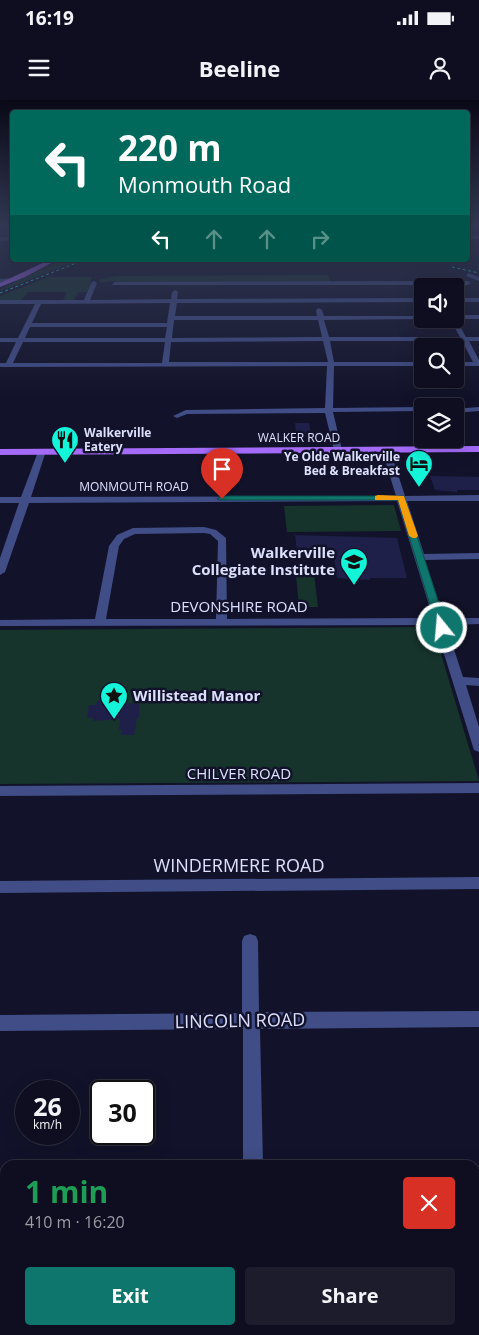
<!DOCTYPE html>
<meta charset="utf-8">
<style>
body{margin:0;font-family:"Open Sans",sans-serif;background:#1c1c2d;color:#f1f3f6;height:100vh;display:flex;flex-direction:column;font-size:19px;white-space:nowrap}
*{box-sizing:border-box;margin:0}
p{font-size:16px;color:#9b9ca5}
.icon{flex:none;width:28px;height:28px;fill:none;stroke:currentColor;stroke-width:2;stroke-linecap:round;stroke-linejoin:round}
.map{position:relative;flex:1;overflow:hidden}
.sheet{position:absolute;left:0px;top:1060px;width:480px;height:175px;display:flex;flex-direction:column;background:#0e0e20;border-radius:15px 15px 0 0;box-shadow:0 5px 20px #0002,0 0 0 1px #2e2e3e}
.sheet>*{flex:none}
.guide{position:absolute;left:10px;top:10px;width:460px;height:152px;border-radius:5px;box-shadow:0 5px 20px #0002,0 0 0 1px #2e2e3e;background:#00695c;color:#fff;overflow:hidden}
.controls{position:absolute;left:414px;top:178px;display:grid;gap:10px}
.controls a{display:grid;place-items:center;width:50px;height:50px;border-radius:5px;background:#0e0e20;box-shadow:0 5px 20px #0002,0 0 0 1px #2e2e3e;font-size:25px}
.speed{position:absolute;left:15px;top:980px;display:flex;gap:10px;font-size:25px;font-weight:700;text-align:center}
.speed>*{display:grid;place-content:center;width:65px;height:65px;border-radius:50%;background:#0e0e20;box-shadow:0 5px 20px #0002,0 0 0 1px #2e2e3e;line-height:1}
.speed small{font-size:12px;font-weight:400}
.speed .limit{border:2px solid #111;border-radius:8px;background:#fff;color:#111}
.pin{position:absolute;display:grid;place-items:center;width:42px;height:42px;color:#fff;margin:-51px -21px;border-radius:50% 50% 50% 0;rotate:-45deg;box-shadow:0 0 5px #0007}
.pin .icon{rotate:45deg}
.me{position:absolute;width:55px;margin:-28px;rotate:343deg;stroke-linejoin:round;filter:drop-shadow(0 0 4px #0008)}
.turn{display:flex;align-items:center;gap:18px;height:105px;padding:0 25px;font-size:22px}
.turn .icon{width:65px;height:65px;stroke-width:2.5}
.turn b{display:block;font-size:35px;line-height:42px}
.lanes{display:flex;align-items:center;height:48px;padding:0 25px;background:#0003;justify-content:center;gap:25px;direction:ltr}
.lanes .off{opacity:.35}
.round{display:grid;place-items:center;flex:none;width:52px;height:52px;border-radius:5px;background:#1c1c2d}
.overview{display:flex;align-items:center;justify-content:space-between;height:85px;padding:0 25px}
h1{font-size:30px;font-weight:700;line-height:38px;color:#1e9e55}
.button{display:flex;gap:10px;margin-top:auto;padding:10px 25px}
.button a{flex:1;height:58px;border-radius:5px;background:#0f766e;color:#fff;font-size:20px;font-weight:700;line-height:58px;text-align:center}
.button a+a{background:#1c1c2d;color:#f1f3f6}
.status{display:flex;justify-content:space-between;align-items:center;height:35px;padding:0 25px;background:#0e0e20;direction:ltr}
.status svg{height:14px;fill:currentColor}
header{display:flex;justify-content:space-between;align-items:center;height:65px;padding:0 25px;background:#0e0e20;font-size:22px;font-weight:700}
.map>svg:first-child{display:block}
.green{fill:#16342c}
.building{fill:#1f204a}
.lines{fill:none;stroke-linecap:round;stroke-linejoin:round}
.minor{fill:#404d86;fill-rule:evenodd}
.major{fill:#a46af8;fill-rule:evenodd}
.rail{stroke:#13f4d9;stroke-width:1;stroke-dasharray:3 2.5;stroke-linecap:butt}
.route{fill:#0f766e;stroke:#0a4d48}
.slow{fill:#f59e0b}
.labels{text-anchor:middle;stroke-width:5;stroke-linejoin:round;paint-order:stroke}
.far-poi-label{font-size:12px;font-weight:bold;fill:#dde0fd;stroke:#12132a;text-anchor:start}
.far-street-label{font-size:12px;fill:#dde0fd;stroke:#12132a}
.poi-label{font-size:15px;font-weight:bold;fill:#dde0fd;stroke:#12132a;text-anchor:end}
.street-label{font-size:15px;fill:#dde0fd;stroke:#12132a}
.near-street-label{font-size:18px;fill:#dde0fd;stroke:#12132a}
</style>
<div class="status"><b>16:19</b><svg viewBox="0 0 49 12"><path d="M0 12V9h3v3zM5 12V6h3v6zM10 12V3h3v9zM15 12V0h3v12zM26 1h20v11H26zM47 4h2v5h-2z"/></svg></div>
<header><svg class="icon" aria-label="menu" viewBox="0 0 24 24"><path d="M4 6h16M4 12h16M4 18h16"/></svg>Beeline<svg class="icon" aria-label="person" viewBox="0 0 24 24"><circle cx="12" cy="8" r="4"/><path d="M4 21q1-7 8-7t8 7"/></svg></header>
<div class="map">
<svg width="479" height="1235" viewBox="0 0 479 1235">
<rect width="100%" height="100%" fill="#12132a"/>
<!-- green -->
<path class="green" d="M61,160H80L0,191V189Z
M292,175H328L330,182L120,183L114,181L99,183L101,179L117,176Z
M48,177H92L87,192H78L74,200H63L67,192H28L21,201H0V196Z
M394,405L401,431L287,432L284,406Z
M295,465H313L318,507H299Z
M433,527L479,681L0,684V530Z"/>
<!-- building -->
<path class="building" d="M295,323H309L311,334H296Z
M430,376L479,377V390H457V392L435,390Z
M295,435L397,438L407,478H370V480L337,478L333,451H297Z
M97,601L139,604V618H137L134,635H121L122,630H119L120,619L93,621V618H87L89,605H96Z"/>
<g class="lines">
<!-- minor -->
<path class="minor" d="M0,125H12V127H0Z
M479,135V139H468V137Z
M0,137H12V140L0,141Z
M468,173L479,177V181L466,176Z
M19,178V180L0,183V179Z
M94,181L97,183L90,200L171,199L172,192L175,190L178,192L177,199L422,198V202L177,203L175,216H317L316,210L319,208L322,210L324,216H422V219H425L324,220L329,237H460L450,219H455V215H479V219H456L466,237H479V241H469L479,260V266H455V262H473L462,241H330L334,262H422V266H334L333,308L422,307V311L333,312L342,350L338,353L334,350L325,313L187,314L177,318L173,316L186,310L325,308L327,266L0,267V263H6L16,242H0V238H18L35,204H0V200H84L91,183ZM170,203L167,223H32L41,204ZM174,220H318L322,237L172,238ZM30,227H167L165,238H25ZM323,241L328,262H169L171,242ZM23,242H165L162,263H13Z
M114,182L468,181L471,183L468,185H112Z
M455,198H479V202H455Z
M479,307V311L455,313V309Z
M386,347L390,350L405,396L479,395V401H407L424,454L479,453V459L425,460L444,518H479V524L446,525L463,577L479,578V586L466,585L479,627V652L474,650L473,647L435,525L0,526V520L95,519L109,446L117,435L133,428L204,427L216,430L226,438L227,519L433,518L397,401L29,403L5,472L0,475V458L19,403H0V397H21L39,349L46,351L31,397L396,396L382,350ZM204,433L210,434L218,441L216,519H106L119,446L124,439L135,434Z
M479,683V693L0,696V686Z
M479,777V789L0,793V781Z
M250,834L256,836L258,841L259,912L479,911V927L260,929L263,1065H243V929L0,931V915L242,913V841L244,836Z
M475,1108H479V1128H475Z
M0,1113H5V1133H0Z
M244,1230H266V1235H244Z"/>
<!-- major -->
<path class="major" d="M49,160H57L25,177L0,187V183Z
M479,346V352L0,355V349Z"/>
<!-- rail -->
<path class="rail" d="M452,167L479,173
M0,193L84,160"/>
</g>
<!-- sky -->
<linearGradient id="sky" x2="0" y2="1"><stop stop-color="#0a0a17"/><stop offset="0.42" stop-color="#333955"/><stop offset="1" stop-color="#333955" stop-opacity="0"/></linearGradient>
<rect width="479" height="298" fill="url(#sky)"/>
<!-- route -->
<path class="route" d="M222,396H404L447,528L442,532L437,528L398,400H219L217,399Z"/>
<!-- slow -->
<path class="slow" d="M378,395L404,396L418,436L416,438H413L409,436L398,400H375V396Z"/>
<!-- icons -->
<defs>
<symbol id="restaurant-pin" viewBox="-11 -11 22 30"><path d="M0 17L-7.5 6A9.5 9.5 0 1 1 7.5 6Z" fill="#13f4d9" stroke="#12132a"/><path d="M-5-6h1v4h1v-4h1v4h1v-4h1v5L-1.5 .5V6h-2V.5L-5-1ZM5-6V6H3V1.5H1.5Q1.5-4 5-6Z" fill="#111"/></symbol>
<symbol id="hotel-pin" viewBox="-11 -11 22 30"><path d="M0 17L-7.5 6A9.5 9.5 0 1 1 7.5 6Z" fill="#13f4d9" stroke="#12132a"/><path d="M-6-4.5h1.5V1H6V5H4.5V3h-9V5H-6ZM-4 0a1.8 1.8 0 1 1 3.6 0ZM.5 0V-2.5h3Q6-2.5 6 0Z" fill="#111"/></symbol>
<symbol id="school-pin" viewBox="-11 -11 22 30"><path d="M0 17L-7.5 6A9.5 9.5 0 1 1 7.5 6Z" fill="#13f4d9" stroke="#12132a"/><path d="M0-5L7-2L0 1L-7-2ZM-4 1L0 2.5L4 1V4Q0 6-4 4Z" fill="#111"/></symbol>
<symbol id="sight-pin" viewBox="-11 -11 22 30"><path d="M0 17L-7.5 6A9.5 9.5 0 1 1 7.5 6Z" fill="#13f4d9" stroke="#12132a"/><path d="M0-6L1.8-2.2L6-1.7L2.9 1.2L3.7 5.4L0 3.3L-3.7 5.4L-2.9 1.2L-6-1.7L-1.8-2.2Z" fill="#111"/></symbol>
</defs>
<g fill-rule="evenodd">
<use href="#restaurant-pin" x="49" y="324" width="32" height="43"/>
<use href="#hotel-pin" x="403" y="348" width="32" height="43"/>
<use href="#school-pin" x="338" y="446" width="32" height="43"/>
<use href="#sight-pin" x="98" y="580" width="32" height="43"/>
</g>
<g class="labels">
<!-- far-poi labels -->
<g class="far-poi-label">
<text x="84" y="337">Walkerville<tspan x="84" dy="14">Eatery</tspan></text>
<text x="400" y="361" text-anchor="end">Ye Olde Walkerville<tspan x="400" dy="14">Bed &amp; Breakfast</tspan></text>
</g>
<!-- far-street labels -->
<g class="far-street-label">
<text x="299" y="342">WALKER ROAD</text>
<text x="134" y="391">MONMOUTH ROAD</text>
</g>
<!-- poi labels -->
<g class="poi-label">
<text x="335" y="458">Walkerville<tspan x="335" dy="17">Collegiate Institute</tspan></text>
<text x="133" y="601" text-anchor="start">Willistead Manor</text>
</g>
<!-- street labels -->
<g class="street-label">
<text x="239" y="512">DEVONSHIRE ROAD</text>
<text x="239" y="679">CHILVER ROAD</text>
</g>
<!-- near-street labels -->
<g class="near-street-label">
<text x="239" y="772">WINDERMERE ROAD</text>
<text transform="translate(240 921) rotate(-1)" y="6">LINCOLN ROAD</text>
</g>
</g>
</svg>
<div class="controls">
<a><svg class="icon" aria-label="sound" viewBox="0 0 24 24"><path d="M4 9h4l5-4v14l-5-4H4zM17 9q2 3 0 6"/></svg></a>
<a><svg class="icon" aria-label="search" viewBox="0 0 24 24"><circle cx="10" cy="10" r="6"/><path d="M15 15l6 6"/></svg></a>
<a><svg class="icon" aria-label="layers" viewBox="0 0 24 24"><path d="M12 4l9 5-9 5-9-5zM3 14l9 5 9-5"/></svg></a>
</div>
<div class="speed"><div>26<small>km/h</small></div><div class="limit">30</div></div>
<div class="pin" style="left:222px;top:399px;background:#d93025"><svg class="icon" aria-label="arrive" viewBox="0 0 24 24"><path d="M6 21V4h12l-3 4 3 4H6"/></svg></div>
<svg class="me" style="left:442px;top:528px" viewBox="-20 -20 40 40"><circle r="17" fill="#0f766e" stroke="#fff" stroke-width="3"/><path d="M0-11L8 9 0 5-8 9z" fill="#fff"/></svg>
<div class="guide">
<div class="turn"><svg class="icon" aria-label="left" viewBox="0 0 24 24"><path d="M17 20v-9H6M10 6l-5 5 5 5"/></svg><div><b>220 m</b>Monmouth Road</div></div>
<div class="lanes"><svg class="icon" aria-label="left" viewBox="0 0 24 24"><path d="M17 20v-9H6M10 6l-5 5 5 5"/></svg><svg class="icon off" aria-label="ahead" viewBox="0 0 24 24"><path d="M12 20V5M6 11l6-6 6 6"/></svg><svg class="icon off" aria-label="ahead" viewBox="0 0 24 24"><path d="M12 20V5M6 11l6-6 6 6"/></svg><svg class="icon off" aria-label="right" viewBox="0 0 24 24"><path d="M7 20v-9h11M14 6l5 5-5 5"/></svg></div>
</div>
<section class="sheet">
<div class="overview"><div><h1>1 min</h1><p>410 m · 16:20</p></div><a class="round" style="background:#d93025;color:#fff"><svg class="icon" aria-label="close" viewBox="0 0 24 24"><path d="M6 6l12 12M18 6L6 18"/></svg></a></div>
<div class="button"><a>Exit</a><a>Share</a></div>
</section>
</div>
